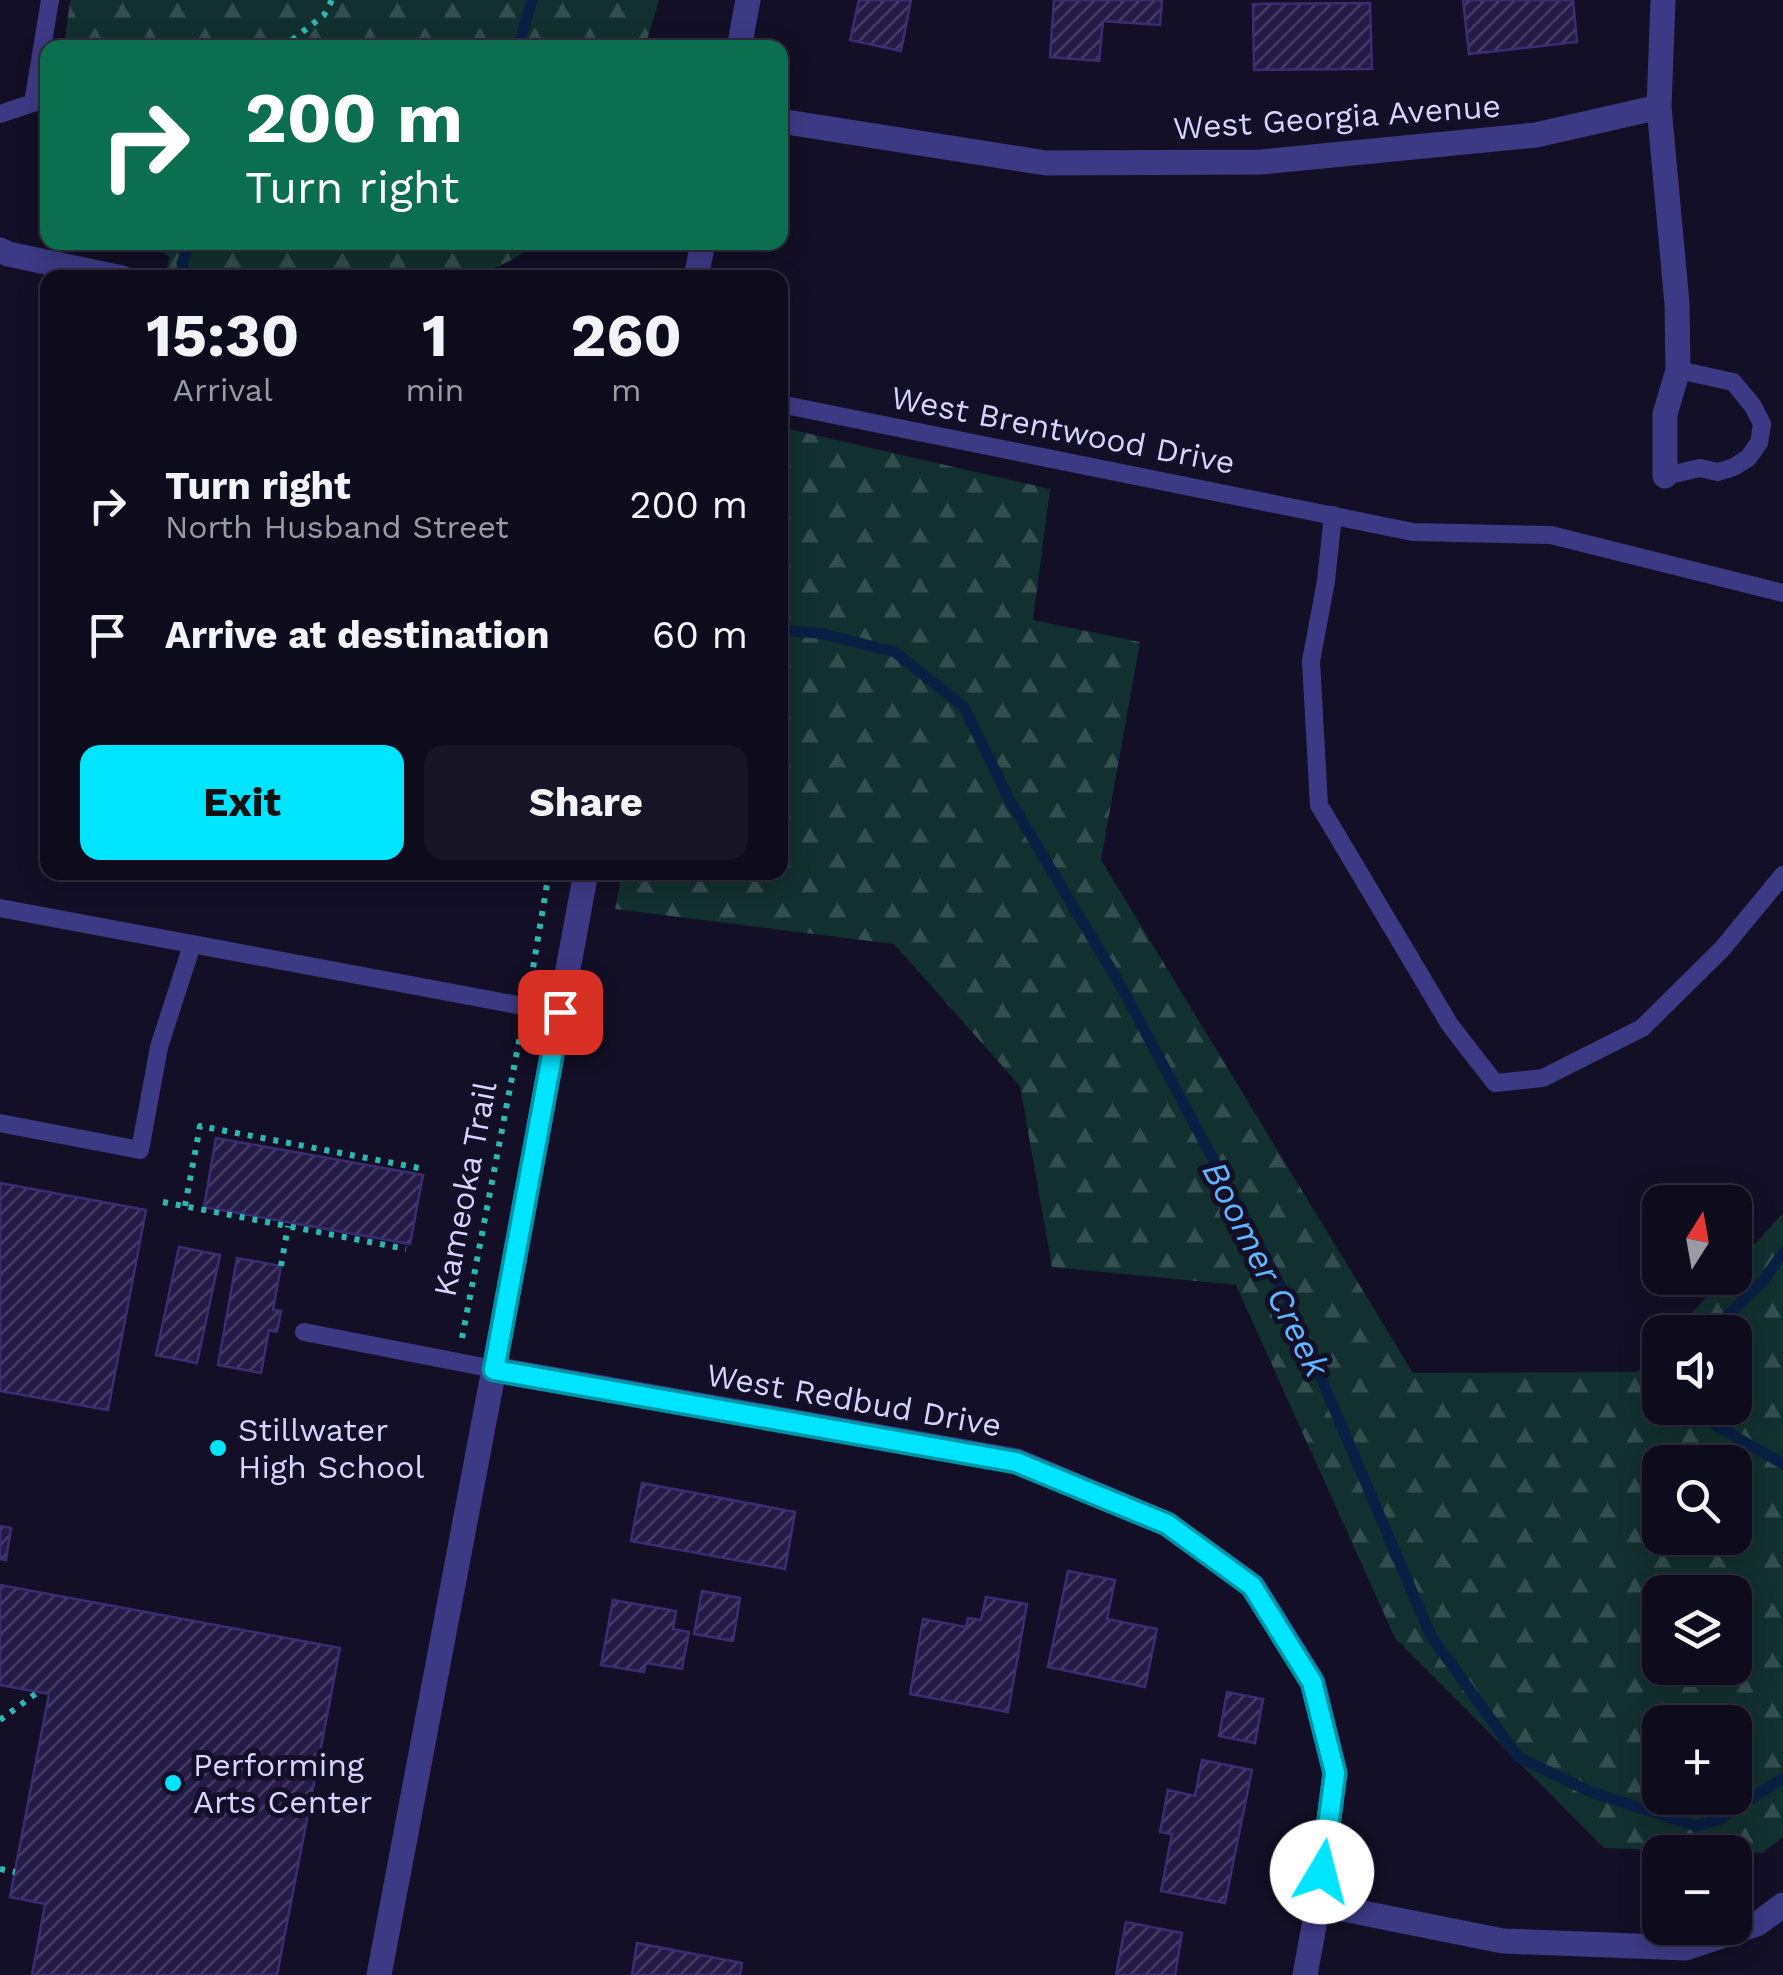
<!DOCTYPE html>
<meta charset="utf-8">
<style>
body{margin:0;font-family:"Work Sans",sans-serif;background:#171425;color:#f1f3f6;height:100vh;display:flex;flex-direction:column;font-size:38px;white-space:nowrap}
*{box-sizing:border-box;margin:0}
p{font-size:32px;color:#9b9ba3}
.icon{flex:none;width:55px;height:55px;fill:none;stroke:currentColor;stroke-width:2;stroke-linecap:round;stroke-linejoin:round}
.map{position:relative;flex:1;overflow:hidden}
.sheet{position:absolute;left:40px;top:270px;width:748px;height:610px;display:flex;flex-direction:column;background:#0e0b1c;border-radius:20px;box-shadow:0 5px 25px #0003,0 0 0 2px #2e2b3b}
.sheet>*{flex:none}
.guide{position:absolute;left:40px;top:40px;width:748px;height:210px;border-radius:20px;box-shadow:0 5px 25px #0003,0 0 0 2px #2e2b3b;background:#0b6e4f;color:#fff;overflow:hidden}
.needle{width:65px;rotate:11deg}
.fabs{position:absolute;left:1642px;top:1185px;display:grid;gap:20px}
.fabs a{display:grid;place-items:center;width:110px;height:110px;border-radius:20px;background:#0e0b1c;box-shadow:0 5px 25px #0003,0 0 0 2px #2e2b3b;font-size:50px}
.pin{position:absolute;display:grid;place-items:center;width:85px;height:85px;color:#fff;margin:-42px;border-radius:20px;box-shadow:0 5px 15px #0006}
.me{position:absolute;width:110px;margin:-55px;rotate:8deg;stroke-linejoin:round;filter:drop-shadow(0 0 8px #0008)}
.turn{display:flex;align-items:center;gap:35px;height:210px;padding:0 40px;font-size:45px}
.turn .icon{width:130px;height:130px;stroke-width:2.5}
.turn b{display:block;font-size:70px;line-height:85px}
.eta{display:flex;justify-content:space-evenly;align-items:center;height:170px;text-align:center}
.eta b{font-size:60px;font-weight:700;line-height:70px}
.button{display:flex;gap:20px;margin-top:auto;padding:20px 40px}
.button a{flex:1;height:115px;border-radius:20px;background:#00e5ff;color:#111;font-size:40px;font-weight:700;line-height:115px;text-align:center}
.button a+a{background:#171425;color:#f1f3f6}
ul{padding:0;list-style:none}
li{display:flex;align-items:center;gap:30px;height:130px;padding:0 40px}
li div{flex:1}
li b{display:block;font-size:38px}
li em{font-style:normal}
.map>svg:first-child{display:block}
.forest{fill:url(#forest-firs);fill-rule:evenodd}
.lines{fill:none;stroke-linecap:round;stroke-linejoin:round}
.stream{stroke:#0a1f44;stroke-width:11}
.building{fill:url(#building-hatch);stroke:#3b2d73;stroke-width:2.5}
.path{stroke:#2fb8b0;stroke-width:6;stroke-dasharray:5 8;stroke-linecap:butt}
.service{stroke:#3d3a85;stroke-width:18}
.minor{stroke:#3d3a85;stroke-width:25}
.tertiary{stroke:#3d3a85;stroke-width:25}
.route-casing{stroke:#0095a6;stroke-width:25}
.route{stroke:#00e5ff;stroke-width:18}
.poi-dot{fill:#00e5ff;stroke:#130f26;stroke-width:4}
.labels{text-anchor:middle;stroke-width:10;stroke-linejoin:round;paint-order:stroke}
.street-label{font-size:32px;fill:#d9d4ff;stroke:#130f26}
.poi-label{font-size:32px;fill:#d9d4ff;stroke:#130f26;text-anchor:start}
.water-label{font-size:35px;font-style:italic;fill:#62b6ff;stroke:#130f26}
</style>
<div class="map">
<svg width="1783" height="1975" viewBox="0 0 1783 1975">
<defs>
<pattern id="forest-firs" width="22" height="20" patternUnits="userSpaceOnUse" patternTransform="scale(2.5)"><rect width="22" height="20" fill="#12302f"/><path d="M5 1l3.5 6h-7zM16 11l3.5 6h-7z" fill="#344d4e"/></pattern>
<pattern id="building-hatch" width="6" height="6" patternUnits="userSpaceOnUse" patternTransform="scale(2.5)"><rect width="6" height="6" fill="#241b47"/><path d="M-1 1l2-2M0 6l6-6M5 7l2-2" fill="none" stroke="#433b63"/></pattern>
</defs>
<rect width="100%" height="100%" fill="#130f26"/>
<!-- forest -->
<path class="forest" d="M70,0H659L645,47H64Z
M147,243H540C527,250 513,260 499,266C448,288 345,276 288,274V277H164L170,257Z
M780,427L1050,489L1033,620L1140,642L1101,860L1413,1373L1637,1372L1660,1347V1408H1735V1332H1674L1724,1278H1735V1266L1783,1213V1837L1762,1853L1604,1848L1395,1638L1236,1285L1052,1267L1020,1086L894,944L615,909L622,873L780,872ZM1660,1462H1735V1538H1660ZM1660,1592H1735V1668H1660ZM1660,1722H1735V1798H1660Z"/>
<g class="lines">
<!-- stream -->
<path class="stream" d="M518,48L532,0
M185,278L182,263L191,242
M780,630L819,633L895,652L964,707L1009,799L1122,988L1287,1298L1431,1636L1518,1757L1591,1792L1696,1826L1718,1820L1783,1778
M1711,1332L1764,1280L1783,1253
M1698,1408L1703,1418L1783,1464"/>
</g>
<!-- building -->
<path class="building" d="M859,0H911L901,51L850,40Z
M1054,0H1162L1160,25L1103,21L1099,61L1050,57Z
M1463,0H1573L1577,42L1469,54Z
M1370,3L1372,69L1254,70L1253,4Z
M216,1138L423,1175L410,1244L204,1207Z
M0,1183L146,1210L108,1410L0,1391Z
M179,1247L220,1255L197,1363L156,1355Z
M237,1258L281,1266L273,1310L281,1311L277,1332L269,1330L261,1373L218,1365Z
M642,1483L795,1512L785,1569L631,1541Z
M0,1526L11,1528L6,1560L0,1559Z
M1068,1571L1115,1580L1107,1619L1157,1629L1145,1687L1048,1667Z
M0,1585L340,1648L277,1975H32L45,1904L10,1897L49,1694L0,1685Z
M702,1591L740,1598L733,1641L694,1634Z
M986,1597L1027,1604L1008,1712L910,1694L923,1619L966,1627L968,1618L981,1620Z
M613,1600L676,1611L673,1629L689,1632L682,1669L646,1663L644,1672L601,1665Z
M1227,1692L1263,1699L1255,1743L1219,1736Z
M1202,1760L1252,1770L1225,1903L1161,1891L1172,1834L1160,1832L1168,1790L1195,1796Z
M1126,1922L1182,1933L1175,1975H1116Z
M637,1943L742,1963L740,1975H632Z"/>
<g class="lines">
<!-- path -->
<path class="path" d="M282,48L324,15L332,0
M531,980L549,872
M163,1202L406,1249
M185,1206L200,1126L424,1169
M281,1266L288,1226
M462,1338L520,1036
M0,1720L38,1692
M0,1869L15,1872"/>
<!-- service -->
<path class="service" d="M0,114L33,103L50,0
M780,404L1413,532L1551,535L1783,593
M1665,476L1700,468L1718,472L1734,467L1748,458L1759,443L1762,424L1753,406L1733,382L1678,370
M1333,515L1326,581L1311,661L1319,805L1450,1025L1495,1083L1543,1078L1642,1028L1722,949L1783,875
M0,908L560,1013
M0,1123L140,1150L159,1047L192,945
M304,1332L494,1369"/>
<!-- minor -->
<path class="minor" d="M1663,0L1659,107L1677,304L1678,370L1665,414V476
M780,121L1046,163L1261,162L1536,135L1659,107
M0,250L8,254L122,278
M494,1369L1017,1461L1167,1524L1253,1586L1313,1682L1335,1773L1318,1904L1305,1975
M1318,1904L1503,1941L1686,1948L1757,1924L1783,1905"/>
<!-- tertiary -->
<path class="tertiary" d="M739,48L748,0
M696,278L703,242
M379,1975L494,1369L586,872"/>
</g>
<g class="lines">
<defs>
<path id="route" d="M560,1012L494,1370L1016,1462L1167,1524L1252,1586L1312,1682L1335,1773L1322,1872"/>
</defs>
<!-- route casing -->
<use href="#route" class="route-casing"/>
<!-- route -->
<use href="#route" class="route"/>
</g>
<!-- markers -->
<g class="poi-dot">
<circle cx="218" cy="1448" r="10"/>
<circle cx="173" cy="1783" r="10"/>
</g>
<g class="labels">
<!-- street labels -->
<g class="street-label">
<text transform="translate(1337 117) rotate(-4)" y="11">West Georgia Avenue</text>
<text transform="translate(1063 430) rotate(11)" y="11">West Brentwood Drive</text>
<text transform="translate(465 1189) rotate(-79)" y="11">Kameoka Trail</text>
<text transform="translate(854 1400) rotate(10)" y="11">West Redbud Drive</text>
</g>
<!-- poi labels -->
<g class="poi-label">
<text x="238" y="1441">Stillwater<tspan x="238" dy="37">High School</tspan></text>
<text x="193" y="1776">Performing<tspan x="193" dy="37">Arts Center</tspan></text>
</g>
<!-- water labels -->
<g class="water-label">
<text transform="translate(1266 1269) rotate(63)" y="12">Boomer Creek</text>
</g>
</g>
</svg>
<div class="fabs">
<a><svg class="needle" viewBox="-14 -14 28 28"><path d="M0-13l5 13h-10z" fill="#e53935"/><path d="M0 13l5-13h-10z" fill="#9b9ba3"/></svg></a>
<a><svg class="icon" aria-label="sound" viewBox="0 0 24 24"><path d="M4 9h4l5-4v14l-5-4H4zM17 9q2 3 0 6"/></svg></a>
<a><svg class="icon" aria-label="search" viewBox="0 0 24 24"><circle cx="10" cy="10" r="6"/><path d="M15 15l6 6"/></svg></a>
<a><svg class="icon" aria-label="layers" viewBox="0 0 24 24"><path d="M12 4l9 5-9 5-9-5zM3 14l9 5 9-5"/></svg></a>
<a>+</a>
<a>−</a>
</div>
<div class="pin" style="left:560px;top:1012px;background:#d93025"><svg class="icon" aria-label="arrive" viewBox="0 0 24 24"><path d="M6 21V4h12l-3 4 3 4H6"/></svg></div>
<svg class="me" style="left:1322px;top:1872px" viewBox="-20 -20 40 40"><circle r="19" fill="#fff"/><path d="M0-13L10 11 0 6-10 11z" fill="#00e5ff"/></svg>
<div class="guide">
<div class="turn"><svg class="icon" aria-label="right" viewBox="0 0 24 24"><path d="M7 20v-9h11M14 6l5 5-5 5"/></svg><div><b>200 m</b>Turn right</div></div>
</div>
<section class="sheet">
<div class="eta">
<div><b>15:30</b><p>Arrival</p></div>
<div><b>1</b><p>min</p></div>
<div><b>260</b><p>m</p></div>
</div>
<ul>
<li><svg class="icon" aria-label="right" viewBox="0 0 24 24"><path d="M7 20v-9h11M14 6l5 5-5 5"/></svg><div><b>Turn right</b><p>North Husband Street</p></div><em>200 m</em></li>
<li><svg class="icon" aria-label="arrive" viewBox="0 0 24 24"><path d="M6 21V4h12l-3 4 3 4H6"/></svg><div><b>Arrive at destination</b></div><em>60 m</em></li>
</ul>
<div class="button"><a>Exit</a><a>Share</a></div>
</section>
</div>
